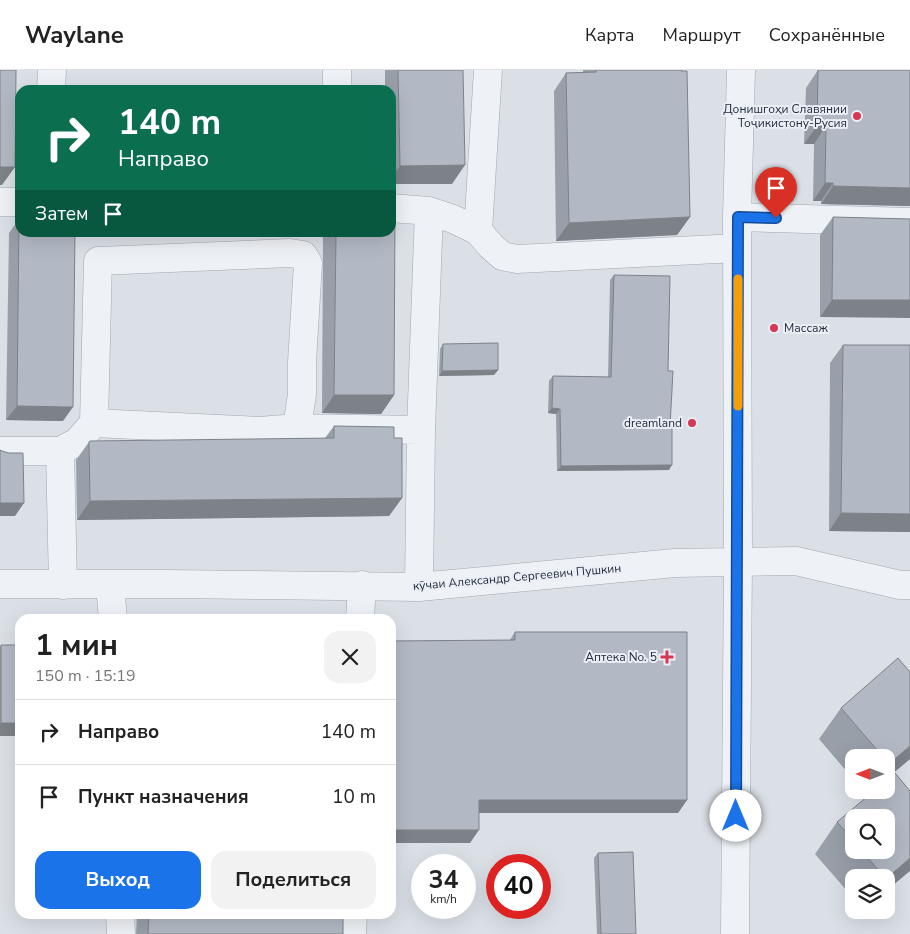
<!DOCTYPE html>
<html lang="ru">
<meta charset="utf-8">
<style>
body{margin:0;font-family:"Nunito Sans",sans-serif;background:#f2f2f2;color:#222;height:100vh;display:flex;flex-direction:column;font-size:19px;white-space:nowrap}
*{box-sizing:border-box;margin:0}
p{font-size:16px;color:#767676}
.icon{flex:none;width:28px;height:28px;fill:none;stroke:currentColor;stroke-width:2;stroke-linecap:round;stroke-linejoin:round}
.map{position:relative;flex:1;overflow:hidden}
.drawer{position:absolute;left:15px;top:544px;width:381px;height:305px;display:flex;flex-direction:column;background:#fff;border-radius:15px;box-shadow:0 5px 20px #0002}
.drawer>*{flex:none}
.banner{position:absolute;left:15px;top:15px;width:381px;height:152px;border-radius:15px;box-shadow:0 5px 20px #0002;background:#0b6e4f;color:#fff;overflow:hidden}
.needle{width:32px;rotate:270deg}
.buttons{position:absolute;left:845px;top:679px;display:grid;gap:10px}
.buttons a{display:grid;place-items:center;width:50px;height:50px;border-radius:10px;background:#fff;box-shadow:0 5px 20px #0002;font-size:25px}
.speed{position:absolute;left:411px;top:784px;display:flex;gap:10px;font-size:25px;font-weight:700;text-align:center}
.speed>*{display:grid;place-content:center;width:65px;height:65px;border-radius:50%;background:#fff;box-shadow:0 5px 20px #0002;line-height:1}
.speed small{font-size:12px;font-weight:400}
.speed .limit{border:8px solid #d22;background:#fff;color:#111}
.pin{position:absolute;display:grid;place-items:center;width:42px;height:42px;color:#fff;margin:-51px -21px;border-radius:50% 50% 50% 0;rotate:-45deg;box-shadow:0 0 5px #0007}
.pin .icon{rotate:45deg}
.me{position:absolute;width:55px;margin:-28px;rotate:0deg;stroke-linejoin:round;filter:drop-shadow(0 0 4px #0008)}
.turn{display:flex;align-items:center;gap:18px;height:105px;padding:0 20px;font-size:22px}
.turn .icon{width:65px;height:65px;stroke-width:2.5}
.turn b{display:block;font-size:35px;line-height:42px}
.then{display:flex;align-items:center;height:48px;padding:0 20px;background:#0003;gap:10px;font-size:19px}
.round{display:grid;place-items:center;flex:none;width:52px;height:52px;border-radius:15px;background:#f2f2f2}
.headline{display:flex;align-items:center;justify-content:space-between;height:85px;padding:0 20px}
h1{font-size:30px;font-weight:700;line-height:38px}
.primary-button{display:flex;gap:10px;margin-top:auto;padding:10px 20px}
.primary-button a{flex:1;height:58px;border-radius:15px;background:#1a73e8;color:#fff;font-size:20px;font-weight:700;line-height:58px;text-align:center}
.primary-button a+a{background:#f2f2f2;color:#222}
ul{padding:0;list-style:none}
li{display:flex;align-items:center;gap:15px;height:65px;padding:0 20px;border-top:1px solid #e0e0e0}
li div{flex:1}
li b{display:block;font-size:19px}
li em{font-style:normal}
header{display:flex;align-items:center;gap:30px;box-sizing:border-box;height:70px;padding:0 25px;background:#fff;border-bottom:1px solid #e0e0e0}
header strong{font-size:24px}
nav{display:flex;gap:28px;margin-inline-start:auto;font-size:18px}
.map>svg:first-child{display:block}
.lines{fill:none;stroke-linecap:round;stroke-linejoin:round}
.minor-casing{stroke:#a1a7b1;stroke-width:29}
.minor{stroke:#eef1f5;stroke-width:28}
.wall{fill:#999fa9;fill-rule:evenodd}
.shaded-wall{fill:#7d8289}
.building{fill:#b2b9c4;stroke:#7d8289}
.route-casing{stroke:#114b97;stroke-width:12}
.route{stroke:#1a73e8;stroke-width:9}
.slow{stroke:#f59e0b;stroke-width:9}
.poi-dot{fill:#d63753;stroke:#ebeff5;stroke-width:2}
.labels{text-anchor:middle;stroke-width:4;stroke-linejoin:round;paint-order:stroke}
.poi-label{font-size:12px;fill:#252e3e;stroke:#ebeff5;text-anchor:end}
.street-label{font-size:12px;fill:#252e3e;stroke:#ebeff5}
</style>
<header>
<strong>Waylane</strong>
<nav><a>Карта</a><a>Маршрут</a><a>Сохранённые</a></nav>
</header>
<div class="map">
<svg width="910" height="864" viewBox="0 0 910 864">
<rect width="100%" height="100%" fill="#dbe0e7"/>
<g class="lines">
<defs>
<path id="minor" d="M337,0V20
M51,20L52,0
M0,132H20
M391,138L429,141L421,360L419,517
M429,141L453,149L478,161L491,176L502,186L517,189L737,178
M737,147L910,152
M478,161L488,0
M297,358L421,360
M0,381H60L63,515
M60,381L77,372L94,353L98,191L290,183L303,185L308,193L302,292V324L297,358L259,361L94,353
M0,514H165L419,517L675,493L796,491L900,515H910
M110,515L113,549
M360,549L362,515
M120,844L121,864
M352,864L353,844
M735,864L738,492L737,147L741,0"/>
</defs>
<!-- minor casing -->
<use href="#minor" class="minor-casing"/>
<!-- minor -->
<use href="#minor" class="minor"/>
</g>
<!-- wall -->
<path class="wall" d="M385,0H463L452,114H391V20H385Z
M583,0H681L690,147L677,165L556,171L554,21L566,3L583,2Z
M818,0H910V136L821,134V131H813L814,74H804L806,18Z
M833,147L910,149L820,247V165Z
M19,149L63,351L6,350L9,163Z
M391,162L394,325L381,344L322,343L323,163Z
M614,205L668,301L670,357L669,400L557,401L556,344L548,343L549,311L553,306L608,307L610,210Z
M443,274L498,300L494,305L439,306L440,279Z
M843,275H910V462L829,461L830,293Z
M334,356L394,368L402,428L389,446L77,450L76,390L89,372L325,368Z
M515,562L687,730L678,743H479L470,773H391V571L510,570Z
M1,575H20V666H0V577Z
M910,602V689L886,709V688H854V710L819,669L841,638Z
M862,720H874L867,726Z
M886,720V808H854V829L815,784L837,752ZM854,748L886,780H854Z
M598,783L636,864H597L594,788Z
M137,844H343V864H136Z"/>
<!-- shaded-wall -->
<path class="shaded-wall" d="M817,56H826L814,74H804Z
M465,95L452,114H391V108L400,96Z
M0,97H15L2,115H0Z
M825,113H833L821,131H813Z
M833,116L910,118V136L821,134Z
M690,147L677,165L556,171L569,153Z
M832,230H910V248L820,247Z
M498,300L494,305L439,306L442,301Z
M334,325H394L381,344L322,343Z
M17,336L73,337L63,351L6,350Z
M552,338L560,339L556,344L548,343Z
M672,395L669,400L557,401L561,396Z
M402,428L389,446L77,450L90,431Z
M0,433H24L15,446H0Z
M841,443L910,444V462L829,461Z
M1,653H20V666H0V654Z
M910,676V689L886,709V699L889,694Z
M479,730H687L678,743H469Z
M391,760H479L470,773H391Z
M910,788V801L886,821V809Z"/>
<!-- building -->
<path class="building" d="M0,0H16L15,97H0Z
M398,0H463L465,95L400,96Z
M596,0H681V1H687L690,147L569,153L566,3L596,2Z
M818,0H910V118L833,116V113H825L826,56H817Z
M391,145H395L394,325H334L336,162H391Z
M833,147L910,149V230H832Z
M19,149L20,162H75L73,337L17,336Z
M614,205L670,206L668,301H673L670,357H672V395L561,396L560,339L552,338L553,306L611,307Z
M498,273V300L442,301L443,274Z
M843,275H910V444L841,443Z
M334,356L394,357V368H402V428L90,431L89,372L90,371L334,368Z
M0,380L2,381L9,383H23L24,433H0Z
M515,562H687V730H479V760H391V571L515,570Z
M1,575H20V653H1Z
M898,588L910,602V676L889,694L886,691V688H884L841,638Z
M895,703L910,721V788L886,809V808H885L861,780H886V748H854V771L837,752L875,720H886V710Z
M633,782L636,864H601L598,783Z
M149,844H343V864H148Z"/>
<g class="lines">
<defs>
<path id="route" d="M736,746L738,147L776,148"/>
</defs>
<!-- route casing -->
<use href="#route" class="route-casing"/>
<!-- route -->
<use href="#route" class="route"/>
<!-- slow -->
<path class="slow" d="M738,209V336"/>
</g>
<!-- markers -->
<g class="poi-dot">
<circle cx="857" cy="46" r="5"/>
<circle cx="774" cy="258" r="5"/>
<circle cx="692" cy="353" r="5"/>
<path d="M664.5 579.5h5v5h5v5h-5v5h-5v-5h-5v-5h5z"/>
</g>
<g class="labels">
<!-- poi labels -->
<g class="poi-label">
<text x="847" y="43">Донишгоҳи Славянии<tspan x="847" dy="14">Тоҷикистону-Русия</tspan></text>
<text x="784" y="262" text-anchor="start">Массаж</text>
<text x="682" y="357">dreamland</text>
<text x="657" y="591">Аптека No. 5</text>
</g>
<!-- street labels -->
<g class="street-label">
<text transform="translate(517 507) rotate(-5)" y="4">кӯчаи Александр Сергеевич Пушкин</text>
</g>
</g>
</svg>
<div class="buttons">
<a><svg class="needle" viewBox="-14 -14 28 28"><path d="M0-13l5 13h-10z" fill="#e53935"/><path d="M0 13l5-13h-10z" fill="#767676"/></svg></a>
<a><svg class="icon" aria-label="search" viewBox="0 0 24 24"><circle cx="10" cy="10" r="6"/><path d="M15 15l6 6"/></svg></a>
<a><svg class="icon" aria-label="layers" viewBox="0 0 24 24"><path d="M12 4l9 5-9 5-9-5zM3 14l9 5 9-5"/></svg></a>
</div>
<div class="speed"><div>34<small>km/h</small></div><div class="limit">40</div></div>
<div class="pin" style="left:776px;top:148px;background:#d93025"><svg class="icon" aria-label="arrive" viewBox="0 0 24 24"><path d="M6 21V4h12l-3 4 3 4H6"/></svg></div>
<svg class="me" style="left:736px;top:746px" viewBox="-20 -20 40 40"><circle r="19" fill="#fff"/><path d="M0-13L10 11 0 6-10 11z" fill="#1a73e8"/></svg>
<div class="banner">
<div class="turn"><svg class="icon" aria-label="right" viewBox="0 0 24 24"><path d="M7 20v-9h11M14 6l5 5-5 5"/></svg><div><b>140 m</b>Направо</div></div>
<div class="then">Затем<svg class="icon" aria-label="arrive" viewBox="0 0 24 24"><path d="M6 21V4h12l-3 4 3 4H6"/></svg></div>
</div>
<section class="drawer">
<div class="headline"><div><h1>1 мин</h1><p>150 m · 15:19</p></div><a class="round"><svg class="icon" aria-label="close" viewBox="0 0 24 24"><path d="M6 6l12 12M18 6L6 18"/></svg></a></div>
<ul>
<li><svg class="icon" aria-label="right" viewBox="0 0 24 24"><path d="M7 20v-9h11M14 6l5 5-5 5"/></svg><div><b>Направо</b></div><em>140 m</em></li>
<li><svg class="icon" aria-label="arrive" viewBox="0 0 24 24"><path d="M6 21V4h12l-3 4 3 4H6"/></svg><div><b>Пункт назначения</b></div><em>10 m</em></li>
</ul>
<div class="primary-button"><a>Выход</a><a>Поделиться</a></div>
</section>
</div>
